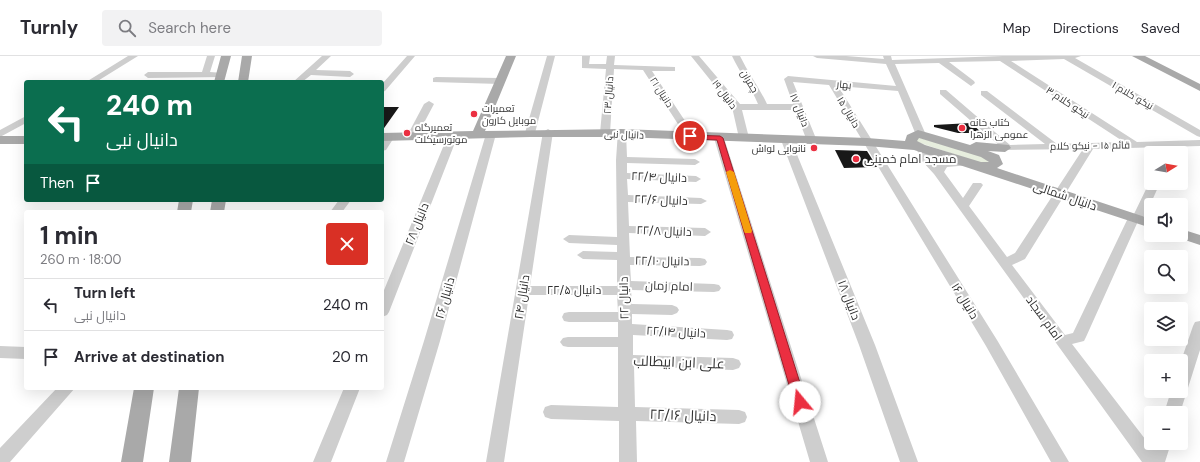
<!DOCTYPE html>
<meta charset="utf-8">
<style>
body{margin:0;font-family:"DM Sans",Cairo,sans-serif;background:#f2f2f3;color:#2b2b33;height:100vh;display:flex;flex-direction:column;font-size:15px;white-space:nowrap}
*{box-sizing:border-box;margin:0}
p{font-size:13px;color:#7c7c81}
.icon{flex:none;width:22px;height:22px;fill:none;stroke:currentColor;stroke-width:2;stroke-linecap:round;stroke-linejoin:round}
.map{position:relative;flex:1;overflow:hidden}
.details{position:absolute;left:24px;top:154px;width:360px;height:180px;display:flex;flex-direction:column;background:#fff;border-radius:4px;box-shadow:0 4px 16px #0002}
.details>*{flex:none}
.banner{position:absolute;left:24px;top:24px;width:360px;height:122px;border-radius:4px;box-shadow:0 4px 16px #0002;background:#0b6e4f;color:#fff;overflow:hidden}
.needle{width:26px;rotate:79deg}
.fabs{position:absolute;left:1144px;top:90px;display:grid;gap:8px}
.fabs a{display:grid;place-items:center;width:44px;height:44px;border-radius:4px;background:#fff;box-shadow:0 4px 16px #0002;font-size:20px}
.pin{position:absolute;display:grid;place-items:center;width:34px;height:34px;color:#fff;margin:-17px;border:2px solid #fff;border-radius:50%;box-shadow:0 1px 4px #0007}
.me{position:absolute;width:44px;margin:-22px;rotate:343deg;stroke-linejoin:round;filter:drop-shadow(0 0 3px #0008)}
.turn{display:flex;align-items:center;gap:14px;height:84px;padding:0 16px;font-size:18px}
.turn .icon{width:52px;height:52px;stroke-width:2.5}
.turn b{display:block;font-size:28px;line-height:34px}
.then{display:flex;align-items:center;height:38px;padding:0 16px;background:#0003;gap:8px;font-size:15px}
.round{display:grid;place-items:center;flex:none;width:42px;height:42px;border-radius:4px;background:#f2f2f3}
.summary{display:flex;align-items:center;justify-content:space-between;height:68px;padding:0 16px}
h1{font-size:24px;font-weight:700;line-height:30px}
ul{padding:0;list-style:none}
li{display:flex;align-items:center;gap:12px;height:52px;padding:0 16px;border-top:1px solid #e1e1e2}
li div{flex:1}
li b{display:block;font-size:15px}
li em{font-style:normal}
header{display:flex;align-items:center;gap:24px;box-sizing:border-box;height:56px;padding:0 20px;background:#fff;border-bottom:1px solid #e1e1e2}
header strong{font-size:19px}
nav{display:flex;gap:22px;margin-inline-start:auto;font-size:14px}
.search{width:280px;height:36px;background:#f2f2f3;display:flex;align-items:center;gap:10px;box-sizing:border-box;padding:0 14px;border-radius:4px;color:#7c7c81;font-size:15px}
.map>svg:first-child{display:block}
.green{fill:#e7eede}
.building{fill:#181818}
.lines{fill:none;stroke-linecap:round;stroke-linejoin:round}
.minor{fill:#cecece;fill-rule:evenodd}
.major{fill:#a9a9a9;fill-rule:evenodd}
.route{fill:#eb2f41;stroke:#991f2a}
.slow{fill:#f59e0b}
.poi-dot{fill:#eb2f41;stroke:#fff;stroke-width:1.5}
.labels{text-anchor:middle;stroke-width:4;stroke-linejoin:round;paint-order:stroke}
.far-street-label{font-size:10px;fill:#313131;stroke:#fff}
.far-poi-label{font-size:10px;fill:#313131;stroke:#fff;text-anchor:start}
.poi-label{font-size:12px;fill:#313131;stroke:#fff;text-anchor:start}
.street-label{font-size:12px;fill:#313131;stroke:#fff}
.near-street-label{font-size:14px;fill:#313131;stroke:#fff}
</style>
<header>
<strong>Turnly</strong>
<div class="search"><svg class="icon" aria-label="search" viewBox="0 0 24 24"><circle cx="10" cy="10" r="6"/><path d="M15 15l6 6"/></svg>Search here</div>
<nav><a>Map</a><a>Directions</a><a>Saved</a></nav>
</header>
<div class="map">
<svg width="1200" height="406" viewBox="0 0 1200 406">
<rect width="100%" height="100%" fill="#fff"/>
<!-- green -->
<path class="green" d="M917,82H920L981,99L989,105L984,108L917,86Z"/>
<!-- building -->
<path class="building" d="M382,51H399L382,75Z
M971,67L982,77H958L934,71V69Z
M835,94L867,95L877,111L844,112Z"/>
<g class="lines">
<!-- minor -->
<path class="minor" d="M128,0H138L96,26H86Z
M207,0H215L210,16L224,17V21L148,22L144,19L148,16H202Z
M322,0H331L316,14L350,15L354,18L350,21L311,19L302,26H293Z
M407,0H415L385,35L382,36V28Z
M547,0H555L535,77L530,80L525,77Z
M582,0H590L589,8H606L607,0H615L614,9L675,11V15H652L695,80L693,82H687L643,14L614,13L610,77L605,80L602,79L600,77L606,13L582,12Z
M691,0H699L740,48H758C751,31 740,17 732,0H740C748,17 759,31 767,48H793L784,23L788,20L896,30L886,8L817,2L813,0H846L884,3L883,0H891L892,4L1003,0H1081L1075,2L1200,74V81L1197,80L1064,3L1011,5L1137,86L1200,84V90L1093,93L1025,203L1012,209L1065,279L1073,277L1128,162L1134,158L1150,125L1151,127H1160L1145,160L1139,163L1086,281L1084,285L1072,288L1152,392L1153,387H1171L1165,406H1142L934,118L922,105L916,92L921,89L925,90L931,102L938,109L944,105H970L971,107L970,109L947,111L944,116L963,142L973,127H981L983,129L969,150L1007,201L1015,197L1083,93L1001,94V91L940,38V34H946L1010,89L1045,88L981,39V35H987L1057,88L1124,86L1000,5L949,6L974,25L975,27L971,30L939,7L895,8L926,79L921,82L916,79L898,35L838,30L997,284L1069,406H1051L986,290L829,29L793,26L817,85L816,87H808L807,85L795,54H742L749,82L744,85L739,82L732,51Z
M436,21L500,22L504,25L500,28L433,26V22Z
M429,45L434,48L417,80L415,82H409L407,80L424,48Z
M26,60V67L0,81V74Z
M548,73L553,76L530,230H617V204L583,203L577,199L583,195L617,196V189L569,187L563,183L569,179L617,181L616,104L618,75L621,74L626,77L627,101L695,103L700,106L695,109L627,107V117L696,120L701,123L696,126L627,123L628,139L701,142L707,145L701,148L628,146L629,170L705,172L711,176L705,180L629,177L630,201L700,202L705,203L707,206L705,209L700,210L630,209L631,225L714,228L719,229L721,232L719,235L714,236L631,234L632,248L672,249L677,251L679,254L677,257L672,259L632,258V268L727,274L732,275L734,279L732,283L727,284L633,279V299L733,302L739,304L741,308L739,312L733,314L634,310L635,351L739,354L745,356L747,361L745,366L739,368L636,365L637,406H619V365L551,363L545,361L543,356L545,351L551,349L618,351V291H568L563,290L560,286L563,282L568,281H618V266H569L564,265L562,261L564,257L569,256H618L617,239H529L504,406H486L543,76Z
M491,75L496,78L440,285L404,406H386L424,285L486,78Z
M453,76L458,79L389,256L387,259L382,261V239L448,79Z
M390,77L395,80L386,94L382,95V84L387,78Z
M719,79L724,82L828,406H810L714,82Z
M786,81L791,84L875,289L918,406H900L859,289L781,84Z
M339,144H351L342,156H330Z
M1200,265V294L1180,357H1164L1171,335H1181V305L1193,270L1195,266Z
M0,290L26,291V303L0,302Z
M57,332H75L10,406H0V392Z
M344,332H360L331,406H313Z"/>
<!-- major -->
<path class="major" d="M221,0H231L224,26H214Z
M242,0H252L248,26H238Z
M506,0H516L485,75L621,73L867,82L905,85L907,79L918,74L970,89L976,86L1009,89L1011,92L1005,96L988,95L999,99L1003,108L997,112L1151,163V172L914,94L867,90L621,81H530L382,85V77L473,75ZM919,82L981,101L989,106H981L925,89L917,85Z
M1132,0H1145L1200,28V35Z
M0,80H26V88H0Z
M179,144H193L191,156H177Z
M212,144H226L224,156H210Z
M1181,173L1200,179V189L1176,181L1174,179H1181Z
M134,332H154L143,406H121Z
M179,332H199L191,406H169Z"/>
</g>
<!-- route -->
<path class="route" d="M688,79L720,80L723,82L806,346L804,349H796L794,346L717,84L690,83L687,80Z"/>
<!-- slow -->
<path class="slow" d="M730,114L734,116L752,175L751,177H745L744,175L726,116Z"/>
<!-- markers -->
<g class="poi-dot">
<circle cx="474" cy="58" r="4"/>
<circle cx="962" cy="72" r="4"/>
<circle cx="407" cy="77" r="4"/>
<circle cx="814" cy="92" r="4"/>
<circle cx="856" cy="103" r="4"/>
</g>
<g class="labels">
<!-- far-street labels -->
<g class="far-street-label">
<text transform="translate(750 25) rotate(59)" y="4">چمران</text>
<text transform="translate(844 28) rotate(5)" y="4">بهار</text>
<text transform="translate(662 36) rotate(57)" y="4">دانیال ۲۱</text>
<text transform="translate(725 38) rotate(53)" y="4">دانیال ۱۹</text>
<text transform="translate(608 39) rotate(-86)" y="4">دانیال ۲۳</text>
<text transform="translate(1133 39) rotate(30)" y="4">نیکو کلام ۱</text>
<text transform="translate(1068 46) rotate(33)" y="4">نیکو کلام ۳</text>
<text transform="translate(800 54) rotate(68)" y="4">دانیال ۱۷</text>
<text transform="translate(849 56) rotate(59)" y="4">دانیال ۱۵</text>
<text transform="translate(624 78) rotate(2)" y="4">دانیال نبی</text>
<text transform="translate(1090 89) rotate(-1)" y="4">قائم ۱۵ - نیکو کلام</text>
</g>
<!-- far-poi labels -->
<g class="far-poi-label">
<text x="482" y="56">تعمیرات<tspan x="482" dy="12">موبایل کارون</tspan></text>
<text x="970" y="70">کتاب خانه<tspan x="970" dy="12">عمومی الزهرا</tspan></text>
<text x="415" y="75">تعمیرگاه<tspan x="415" dy="12">موتورسیکلت</tspan></text>
<text x="806" y="96" text-anchor="end">نانوایی لواش</text>
</g>
<!-- poi labels -->
<g class="poi-label">
<text x="864" y="107">مسجد امام خمینی</text>
</g>
<!-- street labels -->
<g class="street-label">
<text transform="translate(659 121) rotate(2)" y="4">دانیال ۲۲/۴</text>
<text transform="translate(1065 140) rotate(19)" y="4">دانیال شمالی</text>
<text transform="translate(661 144) rotate(2)" y="4">دانیال ۲۲/۶</text>
<text transform="translate(417 168) rotate(-68)" y="4">دانیال ۲۸</text>
<text transform="translate(664 175) rotate(2)" y="4">دانیال ۲۲/۸</text>
<text transform="translate(662 205) rotate(1)" y="4">دانیال ۲۲/۱۰</text>
<text transform="translate(669 230) rotate(2)" y="4">امام زمان</text>
<text x="574" y="238">دانیال ۲۲/۵</text>
<text transform="translate(522 241) rotate(-81)" y="4">دانیال ۲۴</text>
<text transform="translate(445 242) rotate(-74)" y="4">دانیال ۲۶</text>
<text transform="translate(624 242) rotate(-91)" y="4">دانیال ۲۲</text>
<text transform="translate(849 244) rotate(69)" y="4">دانیال ۱۸</text>
<text transform="translate(965 245) rotate(58)" y="4">دانیال ۱۶</text>
<text transform="translate(1044 262) rotate(54)" y="4">امام سجاد</text>
<text transform="translate(676 276) rotate(3)" y="4">دانیال ۲۲/۱۴</text>
</g>
<!-- near-street labels -->
<g class="near-street-label">
<text transform="translate(679 306) rotate(2)" y="5">علی ابن ابیطالب</text>
<text transform="translate(683 359) rotate(2)" y="5">دانیال ۲۲/۱۶</text>
</g>
</g>
</svg>
<div class="fabs">
<a><svg class="needle" viewBox="-14 -14 28 28"><path d="M0-13l5 13h-10z" fill="#e53935"/><path d="M0 13l5-13h-10z" fill="#7c7c81"/></svg></a>
<a><svg class="icon" aria-label="sound" viewBox="0 0 24 24"><path d="M4 9h4l5-4v14l-5-4H4zM17 9q2 3 0 6"/></svg></a>
<a><svg class="icon" aria-label="search" viewBox="0 0 24 24"><circle cx="10" cy="10" r="6"/><path d="M15 15l6 6"/></svg></a>
<a><svg class="icon" aria-label="layers" viewBox="0 0 24 24"><path d="M12 4l9 5-9 5-9-5zM3 14l9 5 9-5"/></svg></a>
<a>+</a>
<a>−</a>
</div>
<div class="pin" style="left:690px;top:80px;background:#d93025"><svg class="icon" aria-label="arrive" viewBox="0 0 24 24"><path d="M6 21V4h12l-3 4 3 4H6"/></svg></div>
<svg class="me" style="left:800px;top:346px" viewBox="-20 -20 40 40"><circle r="19" fill="#fff"/><path d="M0-13L10 11 0 6-10 11z" fill="#eb2f41"/></svg>
<div class="banner">
<div class="turn"><svg class="icon" aria-label="left" viewBox="0 0 24 24"><path d="M17 20v-9H6M10 6l-5 5 5 5"/></svg><div><b>240 m</b>دانیال نبی</div></div>
<div class="then">Then<svg class="icon" aria-label="arrive" viewBox="0 0 24 24"><path d="M6 21V4h12l-3 4 3 4H6"/></svg></div>
</div>
<section class="details">
<div class="summary"><div><h1>1 min</h1><p>260 m · 18:00</p></div><a class="round" style="background:#d93025;color:#fff"><svg class="icon" aria-label="close" viewBox="0 0 24 24"><path d="M6 6l12 12M18 6L6 18"/></svg></a></div>
<ul>
<li><svg class="icon" aria-label="left" viewBox="0 0 24 24"><path d="M17 20v-9H6M10 6l-5 5 5 5"/></svg><div><b>Turn left</b><p>دانیال نبی</p></div><em>240 m</em></li>
<li><svg class="icon" aria-label="arrive" viewBox="0 0 24 24"><path d="M6 21V4h12l-3 4 3 4H6"/></svg><div><b>Arrive at destination</b></div><em>20 m</em></li>
</ul>
</section>
</div>
